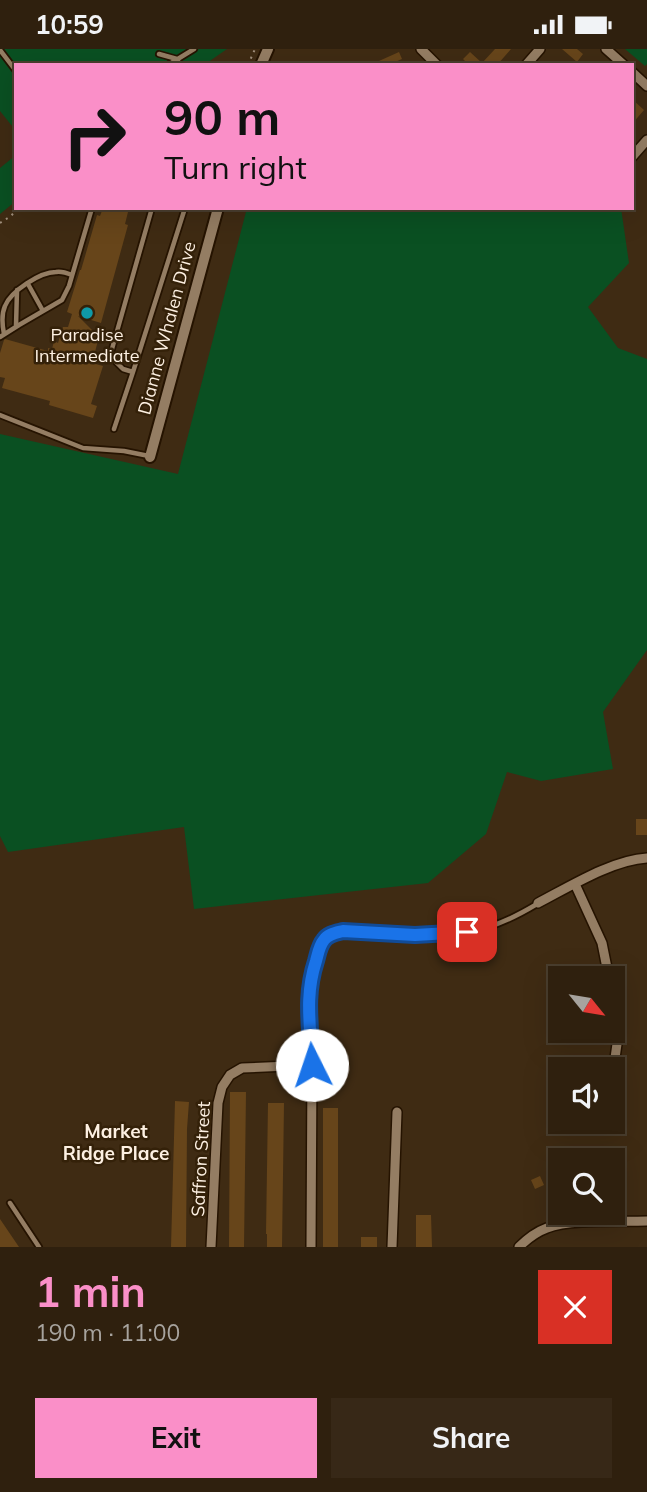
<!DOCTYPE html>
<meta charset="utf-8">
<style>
body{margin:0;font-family:Mulish,sans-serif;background:#372817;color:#f1f3f6;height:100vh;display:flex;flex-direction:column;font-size:26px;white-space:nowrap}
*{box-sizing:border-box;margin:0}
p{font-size:23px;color:#a7a39e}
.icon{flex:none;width:38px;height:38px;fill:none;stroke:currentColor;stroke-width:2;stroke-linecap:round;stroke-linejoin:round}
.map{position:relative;height:1198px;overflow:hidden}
.panel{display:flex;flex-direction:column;background:#2f200e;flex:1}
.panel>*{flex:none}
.top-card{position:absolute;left:14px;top:14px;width:620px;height:147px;border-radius:0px;box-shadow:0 7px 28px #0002,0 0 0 2px #4a3e2e;background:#fa8fc8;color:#111;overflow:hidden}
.needle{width:46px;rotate:120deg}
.fabs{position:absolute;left:548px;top:917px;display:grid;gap:14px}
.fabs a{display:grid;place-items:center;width:77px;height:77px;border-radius:0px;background:#2f200e;box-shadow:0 7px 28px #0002,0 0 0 2px #4a3e2e;font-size:35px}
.pin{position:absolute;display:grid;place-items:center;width:60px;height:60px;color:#fff;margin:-30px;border-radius:14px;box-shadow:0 4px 10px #0006}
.me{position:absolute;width:77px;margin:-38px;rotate:356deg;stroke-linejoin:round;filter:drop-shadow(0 0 5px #0008)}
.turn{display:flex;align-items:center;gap:24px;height:147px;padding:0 35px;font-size:32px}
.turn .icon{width:91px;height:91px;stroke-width:2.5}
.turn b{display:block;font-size:49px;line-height:60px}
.round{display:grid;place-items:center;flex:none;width:74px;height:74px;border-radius:0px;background:#372817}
.overview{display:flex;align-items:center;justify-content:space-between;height:119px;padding:0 35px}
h1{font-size:42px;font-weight:700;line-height:52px;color:#fa8fc8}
.button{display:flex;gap:14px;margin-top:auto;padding:14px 35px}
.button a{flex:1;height:80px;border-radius:0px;background:#fa8fc8;color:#111;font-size:28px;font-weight:700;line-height:80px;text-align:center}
.button a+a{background:#372817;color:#f1f3f6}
.status{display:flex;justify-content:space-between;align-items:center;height:49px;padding:0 35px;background:#2f200e;direction:ltr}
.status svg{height:19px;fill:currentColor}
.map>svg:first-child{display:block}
.green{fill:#0a5022}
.building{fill:#67451a}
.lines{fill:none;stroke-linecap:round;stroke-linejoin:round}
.service-casing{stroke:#251300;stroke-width:8}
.minor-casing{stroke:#251300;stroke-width:12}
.tertiary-casing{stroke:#251300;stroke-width:14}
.path{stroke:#a08f7c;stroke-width:2;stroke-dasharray:2 5;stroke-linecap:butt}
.service{stroke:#947d63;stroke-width:4.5}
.minor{stroke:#947d63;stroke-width:9}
.tertiary{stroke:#947d63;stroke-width:10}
.route-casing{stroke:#114b97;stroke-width:18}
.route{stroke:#1a73e8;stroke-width:12}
.culture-dot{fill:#0f9aa8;stroke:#342109;stroke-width:2.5}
.labels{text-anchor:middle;stroke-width:5;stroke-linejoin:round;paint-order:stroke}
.street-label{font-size:18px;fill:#fdf0e2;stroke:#342109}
.poi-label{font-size:18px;fill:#fdf0e2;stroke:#342109}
.neighbourhood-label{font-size:19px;font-weight:bold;fill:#fdf0e2;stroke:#342109}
</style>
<div class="status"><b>10:59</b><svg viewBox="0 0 49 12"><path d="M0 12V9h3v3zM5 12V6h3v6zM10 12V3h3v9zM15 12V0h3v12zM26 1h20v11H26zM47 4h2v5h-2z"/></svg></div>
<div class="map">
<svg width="647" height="1198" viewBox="0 0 647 1198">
<rect width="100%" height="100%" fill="#3f2b13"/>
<!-- green -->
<path class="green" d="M0,0H227L204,16H16V82L0,62Z
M625,0H647V15L645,17Z
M16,106V152L0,165V119Z
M247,159H621L629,214L588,258L618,299L647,310V601L603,663L613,720L541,732L507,723L486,785L428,834L194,860L184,778L8,803L0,787V385L178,425Z"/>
<!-- building -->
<path class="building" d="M495,0H511L497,16H469L463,10L470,3L482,14Z
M562,0H577L583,5L577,13Z
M399,3L402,10L388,16H370Z
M632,50L644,61L632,75Z
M103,159H113L128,163L125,175L128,176L101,274L78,267L99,288L92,314L103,317L91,355L97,357L93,369L49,356L50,352L2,339L5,329L0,328V304L4,291L5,290L48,302V299L52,300L54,292L58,294L63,278H68L72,265L67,263L80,221H81L97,166L100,167Z
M636,770H647V786H636Z
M230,1043H246L244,1198H229Z
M175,1052L189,1053L187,1080L186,1198H171Z
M268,1054H284L282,1198H267V1185H266Z
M323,1059H338V1198H323Z
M540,1127L544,1136L535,1140L531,1131Z
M416,1166H431L432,1198H416Z
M0,1170L19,1198H0Z
M361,1188H377V1198H361Z"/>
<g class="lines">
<defs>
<path id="service" d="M0,1L16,22
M159,5L177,10L180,16
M168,16L194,0
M28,235L43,262
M16,277L17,241
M4,285C2,275 1,266 5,257C11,242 40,223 56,223C61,222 67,224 72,226
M0,288L19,276L62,251L69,237L92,159
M133,323L185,159
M0,366L83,399L124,402L149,407
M114,380L133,323L123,320L110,307L152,159
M312,1015L309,973L308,949L313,919L324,890L332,884L343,882C390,886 442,891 488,878C505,873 522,864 537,855
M10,1154L39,1198"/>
<path id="minor" d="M421,0L437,16
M606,0L624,16
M526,16L540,0
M632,23L647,37
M632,108L647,91
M575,835L602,894L609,929
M538,854C569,838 612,811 647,809
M612,947L618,988L612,1030
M612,1043L613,1048
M211,1198L218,1054L222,1038L230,1026L242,1019L312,1016L311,1198
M392,1198L397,1063
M519,1198C527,1190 536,1183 547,1179C570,1170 620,1173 647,1172"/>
<path id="tertiary" d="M261,16L268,0
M150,408L218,159"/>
</defs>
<!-- service casing -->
<use href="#service" class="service-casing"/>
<!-- minor casing -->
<use href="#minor" class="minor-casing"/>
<!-- tertiary casing -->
<use href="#tertiary" class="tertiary-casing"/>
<!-- path -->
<path class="path" d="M248,16L255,0
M0,174L11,167L18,159"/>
<!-- service -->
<use href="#service" class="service"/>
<!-- minor -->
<use href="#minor" class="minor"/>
<!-- tertiary -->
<use href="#tertiary" class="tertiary"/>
</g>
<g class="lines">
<defs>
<path id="route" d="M312,1016C311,978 304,949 316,912C318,905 319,897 324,891C328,885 335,884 343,882L415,886L467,883"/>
</defs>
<!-- route casing -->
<use href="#route" class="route-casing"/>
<!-- route -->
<use href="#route" class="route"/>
</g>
<!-- markers -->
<circle class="culture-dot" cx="87" cy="264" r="7"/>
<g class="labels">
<!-- street labels -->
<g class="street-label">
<text transform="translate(167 279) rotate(-75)" y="6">Dianne Whalen Drive</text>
<text transform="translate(201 1110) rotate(-87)" y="6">Saffron Street</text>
</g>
<!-- poi labels -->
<g class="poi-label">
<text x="87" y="292">Paradise<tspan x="87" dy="21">Intermediate</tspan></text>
</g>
<!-- neighbourhood labels -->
<g class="neighbourhood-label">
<text x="116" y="1089">Market<tspan x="116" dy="22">Ridge Place</tspan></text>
</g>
</g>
</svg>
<div class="fabs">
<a><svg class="needle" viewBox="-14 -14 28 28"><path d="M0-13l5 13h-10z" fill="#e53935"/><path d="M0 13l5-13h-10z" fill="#a7a39e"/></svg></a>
<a><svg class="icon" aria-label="sound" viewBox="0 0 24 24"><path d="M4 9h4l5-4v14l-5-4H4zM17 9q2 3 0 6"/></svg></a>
<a><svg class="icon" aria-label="search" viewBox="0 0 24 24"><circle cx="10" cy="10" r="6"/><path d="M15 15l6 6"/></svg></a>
</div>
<div class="pin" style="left:467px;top:883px;background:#d93025"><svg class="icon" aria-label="arrive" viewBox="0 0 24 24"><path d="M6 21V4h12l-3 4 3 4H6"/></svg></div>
<svg class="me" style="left:312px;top:1016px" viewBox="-20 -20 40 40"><circle r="19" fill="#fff"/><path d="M0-13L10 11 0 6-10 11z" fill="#1a73e8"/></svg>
<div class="top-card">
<div class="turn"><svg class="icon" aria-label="right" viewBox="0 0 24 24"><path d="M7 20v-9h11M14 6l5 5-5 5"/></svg><div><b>90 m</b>Turn right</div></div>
</div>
</div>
<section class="panel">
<div class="overview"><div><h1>1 min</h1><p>190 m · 11:00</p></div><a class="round" style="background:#d93025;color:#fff"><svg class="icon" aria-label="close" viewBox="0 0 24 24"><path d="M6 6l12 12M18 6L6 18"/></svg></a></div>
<div class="button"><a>Exit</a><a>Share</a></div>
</section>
